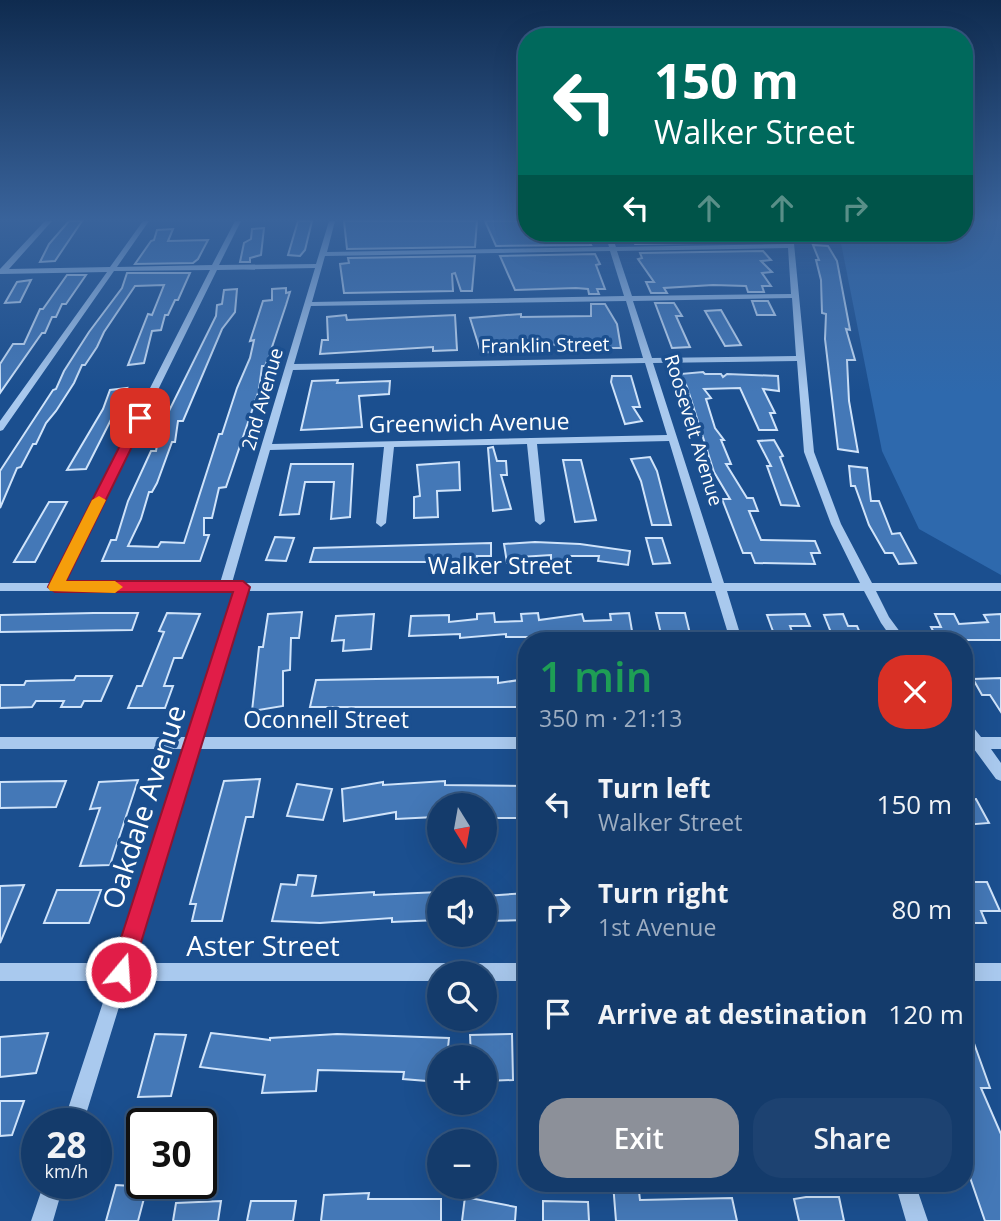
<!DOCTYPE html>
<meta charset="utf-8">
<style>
body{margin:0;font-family:"Open Sans",sans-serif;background:#1d4271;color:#f1f3f6;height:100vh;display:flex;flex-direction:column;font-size:26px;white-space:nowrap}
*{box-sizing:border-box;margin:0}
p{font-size:23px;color:#9dadc1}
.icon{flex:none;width:38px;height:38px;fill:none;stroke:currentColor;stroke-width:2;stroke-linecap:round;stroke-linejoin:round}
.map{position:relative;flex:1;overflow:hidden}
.panel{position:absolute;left:518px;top:632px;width:455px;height:560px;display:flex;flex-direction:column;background:#143b6b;border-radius:28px;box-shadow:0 7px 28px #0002,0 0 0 2px #33557e}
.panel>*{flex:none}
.top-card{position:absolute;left:518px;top:28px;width:455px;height:214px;border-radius:28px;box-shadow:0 7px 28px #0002,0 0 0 2px #33557e;background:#00695c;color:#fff;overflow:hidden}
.needle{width:46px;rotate:169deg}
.tools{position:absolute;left:427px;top:793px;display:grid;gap:14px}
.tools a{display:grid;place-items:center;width:70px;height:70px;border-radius:50%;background:#143b6b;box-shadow:0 7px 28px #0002,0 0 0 2px #33557e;font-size:35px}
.speed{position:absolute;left:21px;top:1108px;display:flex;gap:14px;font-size:35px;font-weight:700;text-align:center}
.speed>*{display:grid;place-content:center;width:91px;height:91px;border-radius:50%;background:#143b6b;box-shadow:0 7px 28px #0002,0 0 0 2px #33557e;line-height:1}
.speed small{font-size:18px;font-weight:400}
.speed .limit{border:4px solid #111;border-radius:10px;background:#fff;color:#111}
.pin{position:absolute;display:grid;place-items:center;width:60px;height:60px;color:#fff;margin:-30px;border-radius:14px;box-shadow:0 4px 10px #0006}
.me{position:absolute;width:77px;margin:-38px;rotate:18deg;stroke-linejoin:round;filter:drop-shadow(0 0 5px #0008)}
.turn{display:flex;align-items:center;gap:24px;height:147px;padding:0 21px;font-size:32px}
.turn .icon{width:91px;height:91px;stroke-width:2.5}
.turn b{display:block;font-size:49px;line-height:60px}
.lanes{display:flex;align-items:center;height:66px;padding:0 21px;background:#0003;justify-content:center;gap:35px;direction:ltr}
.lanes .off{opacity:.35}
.round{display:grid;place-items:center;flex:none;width:74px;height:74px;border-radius:28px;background:#1d4271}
.summary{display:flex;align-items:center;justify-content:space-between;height:119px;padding:0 21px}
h1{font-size:42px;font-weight:600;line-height:52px;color:#1e9e55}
.primary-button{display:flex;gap:14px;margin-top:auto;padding:14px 21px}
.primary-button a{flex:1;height:80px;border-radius:28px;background:#8c9099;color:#fff;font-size:28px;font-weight:600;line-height:80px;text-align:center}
.primary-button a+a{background:#1d4271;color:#f1f3f6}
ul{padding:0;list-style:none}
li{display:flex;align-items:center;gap:21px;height:105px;padding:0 21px}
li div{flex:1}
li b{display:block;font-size:26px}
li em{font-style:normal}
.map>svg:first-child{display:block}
.green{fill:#2e69ad}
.building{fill:#4478b7;stroke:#cfe3fa;stroke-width:2}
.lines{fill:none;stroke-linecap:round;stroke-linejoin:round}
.minor{fill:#a9c9ee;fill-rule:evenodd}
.route{fill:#e11d48;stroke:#92132f;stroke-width:2}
.slow{fill:#f59e0b}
.labels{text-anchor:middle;stroke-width:7;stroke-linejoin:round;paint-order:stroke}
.far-street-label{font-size:19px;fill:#fff;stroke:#1b4f8f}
.street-label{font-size:23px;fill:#fff;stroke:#1b4f8f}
.near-street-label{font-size:28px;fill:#fff;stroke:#1b4f8f}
</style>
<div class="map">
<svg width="1001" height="1221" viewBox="0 0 1001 1221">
<rect width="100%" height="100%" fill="#1b4f8f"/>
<!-- green -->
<path class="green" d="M964,221H1001V575L919,529L882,451L839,233H964Z"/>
<!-- building -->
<path class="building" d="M69,221H82L55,261L40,262L49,244Z
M298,221H312L305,250L300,256L288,255Z
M344,221H477L475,247L347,249Z
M485,221H527V235H530L584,233L591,245L496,246Z
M264,228L261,255L250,258V262H240L244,243L251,239L252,229Z
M173,229L168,241L208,240L198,259L193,263L135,264L151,241L154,240L157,230Z
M688,233L746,234L754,242L635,244L629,234Z
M813,245L828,246L837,261L850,330L846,329L855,360H847L849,401L858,452L838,449L825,339L826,314L822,313L821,280L816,260H819Z
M763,251L771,260L761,261L772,272L762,273L771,286H762L764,292H748L746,286L713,285L664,288L667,293H651L646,282H654L638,259L642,258L640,253Z
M595,254L600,264L596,265L605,289H597L599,294H589L588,289L576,288L515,290L500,256Z
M475,256L472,291H461L455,273L452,274L453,291L344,293L340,264L349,263L348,258Z
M127,273H190L178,300H175L168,315H165L161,330L152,331L144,363L128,365L148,314L152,315L164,285L135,286L104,332L97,347L85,365H82L74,383L56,411L46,423L36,444H33L21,467L17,468L0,508V471L53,390L56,389L64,371L89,332L122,288Z
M67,275H86L66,304H62L56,317H52L45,333H42L0,393V364L13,344H24L40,309H43Z
M31,280L20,302L5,303L17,282Z
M286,288V293L290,292L286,305L269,356L265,366H262L259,390L226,487L219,488L212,518H204V535H209L200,561H102L111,540H116L128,501L151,451H156L160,429L216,316L217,305L222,304L224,290L237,289L235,312L222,329L183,421H178L175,442H172L157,483L152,492H149L141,519L128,546L158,547L161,542L184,543L219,434H222L237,388L250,358L254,340L250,341L263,301L272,300V289Z
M752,301H768L775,315H757Z
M655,303H674L682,316H676L690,347L672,348Z
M591,304H605L617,324L621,348H596V344L530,345L532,348L481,353L470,318L521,314V317L591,316Z
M721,310L741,345L725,346L705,311Z
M346,315L347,320L455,315L457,350L433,351V347L320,354L322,340H328L327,317Z
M703,372L705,374H721L723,377L727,374L778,376L779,391L763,389L775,413H770L777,430H759L740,388L704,389L711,398L706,399L715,428L724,440H721L731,464H726L747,498H753L758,511H749L761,540L815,541L820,553H811L815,564L755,563L751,553H743L722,499H730L714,472L687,387L680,374Z
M612,376H631L640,407H633L642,421L625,424L611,382Z
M338,380L337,383L390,381L389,394L359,396L362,427L301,430L312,381Z
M127,388L86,469L67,470L103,409L110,390Z
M774,440L783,456L780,457L799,506L781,505L767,466H771L758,441Z
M493,447L497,461H506L507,475H501L511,509L493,511L488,448Z
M650,457L657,471L671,525H652L641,481L631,459Z
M563,460H581L596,520L575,522Z
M459,462L460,490L437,491L438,517L414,518V497L420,496L417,465Z
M291,464H353L350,517L331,519L334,482H305L299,514L280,515Z
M849,466L867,468L871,501H879L892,534L900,533L916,563L899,564L893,553H885L869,525L855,486H851Z
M49,502H67L35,562H14Z
M275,537L294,538L286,561L266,560Z
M646,538H662L670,563L653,564Z
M535,542L580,544L630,551L628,565L598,561L599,556H567L568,563H551V555L521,557L522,562L507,563L504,544Z
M491,543V556H477V562H310L314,548Z
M302,612L299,638H291L290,670L283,671V706L252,711L259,647H263L268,614Z
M94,613H138L132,630L0,632V615Z
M167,613L200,614L182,658H174L164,686H173L165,708H128L137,686H142L164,632L159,631Z
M494,613L495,622L522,621L521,614L538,613L539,620L582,614L584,621L611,620L610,614L629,613L633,637H597L596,631L547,637H506V634L460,638V634L409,636L411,616L449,615V622L477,619V614Z
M656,613H685L691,638H662Z
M374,614L371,649L343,651L344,640L332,641L336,616Z
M805,614L810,626H790L793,634H774L767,615Z
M843,614L848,626H857L863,640H834L824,615Z
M935,614H954L959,624L988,622L984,615L1001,614V640H938L931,627H941Z
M76,676H112L101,701H84L81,707H61L64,701H36L32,707L0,708V685H24L26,681L74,680Z
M498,677V683L527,679V707H310L316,680Z
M1001,678V712L990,695H982L973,679Z
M260,779L253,817H246L222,921H192L196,904H190L224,781Z
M138,780L110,865L80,866L100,808L90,809L99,782Z
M66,781L56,807L0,808V782Z
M445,781V785L527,786V818H485V805H439L435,806V817L396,819V812L344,821L342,789L383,782V785Z
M297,784L332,789L323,820L287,816Z
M976,799L989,823L964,825V800Z
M298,875L316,876L312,896L374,892V895L439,892V920L392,922V918L320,923L272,921L281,884L296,885Z
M964,882H987L1000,911H981L986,923H964Z
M24,885L0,943V886Z
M57,890H101L89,923H44Z
M527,893V920L485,921V896Z
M966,1021L990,1088H981L1001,1134V1221H985L964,1160V1139L971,1138L964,1120Z
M48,1033L36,1073L0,1077V1037Z
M211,1033L270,1040V1038L337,1034L449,1038L447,1057H439V1082L403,1079L404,1072L318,1070L316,1091L262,1093L265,1075L200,1067Z
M155,1034L186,1035L171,1096L138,1097Z
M512,1034L513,1080L485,1081V1057H471L470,1035Z
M0,1101H24L12,1135L0,1136Z
M613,1183H638L640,1200L732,1198L737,1221H616Z
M116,1185L147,1187L138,1221H106Z
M369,1193L368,1199H441V1221H321L324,1195Z
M465,1197L516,1207L515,1221H462Z
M806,1197H839L844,1221H799L794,1199Z
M221,1201L218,1221H173L176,1203Z
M251,1201H296L293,1221H247Z
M543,1201L588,1202L589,1221H543Z"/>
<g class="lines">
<!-- minor -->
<path class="minor" d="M45,221H52L9,269L110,267L143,221H149L117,267L212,265L235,221H241L219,265L316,264L329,221H335L327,252L609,247L605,233H611L616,247L787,244V233H793L814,452L841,524L872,583H1001V591H876L889,617L906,640H893L881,623L864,591H727L742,640H730L715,591H248L203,737H527V749H199L133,963H527V981H485V973H439V981H127L83,1124H63L110,981H0V963H115L184,749H0V737H189L236,591H0V583H51L210,270L114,271L3,430L0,431V421L107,272L0,274V269ZM788,248L791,294L632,296L617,251ZM610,251L624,296L312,302L325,256ZM315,268L220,583H63L217,270ZM792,298L796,356L652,358L633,301ZM626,301L643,358L294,364L311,306ZM797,361L804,452L831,524L860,583H724L653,363ZM645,363L667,435L272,444L293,370ZM669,441L712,583H232L270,450L384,447L376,523L381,527L386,523L394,447L527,444L535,521L540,525L545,521L537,444Z
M964,720L969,722L981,737H1001V749H991L1001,763V781L996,779L974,749H964Z
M964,963H1001V981H964Z
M44,1183H64L53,1221H31Z
M895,1183H915L928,1221H906Z"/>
</g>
<!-- sky -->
<linearGradient id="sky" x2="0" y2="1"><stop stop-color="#0f2b4f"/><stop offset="0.56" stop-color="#39639b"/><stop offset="1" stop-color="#39639b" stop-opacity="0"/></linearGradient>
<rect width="1001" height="392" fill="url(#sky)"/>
<!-- route -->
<path class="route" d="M140,415L146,418L66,581H243L250,587L132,972L129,980L121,984L113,980L110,972L233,592H55L48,587L134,418Z"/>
<!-- slow -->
<path class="slow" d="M99,496L106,500L66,581H115L123,587L115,593L50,591L48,587L92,500Z"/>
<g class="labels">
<!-- far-street labels -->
<g class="far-street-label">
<text transform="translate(545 345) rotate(-1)" y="7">Franklin Street</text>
<text transform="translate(262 399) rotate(-74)" y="7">2nd Avenue</text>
<text transform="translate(694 430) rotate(73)" y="7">Roosevelt Avenue</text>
</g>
<!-- street labels -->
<g class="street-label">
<text transform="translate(469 423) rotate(-1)" y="8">Greenwich Avenue</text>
<text x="500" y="574">Walker Street</text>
<text x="326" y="728">Oconnell Street</text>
</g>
<!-- near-street labels -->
<g class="near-street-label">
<text transform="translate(144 807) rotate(-72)" y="10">Oakdale Avenue</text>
<text x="263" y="956">Aster Street</text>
</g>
</g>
</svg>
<div class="tools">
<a><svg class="needle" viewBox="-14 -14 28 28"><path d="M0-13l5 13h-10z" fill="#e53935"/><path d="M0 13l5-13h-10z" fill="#9dadc1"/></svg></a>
<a><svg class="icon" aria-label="sound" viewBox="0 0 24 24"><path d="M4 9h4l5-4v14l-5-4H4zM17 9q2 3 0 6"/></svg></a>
<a><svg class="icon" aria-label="search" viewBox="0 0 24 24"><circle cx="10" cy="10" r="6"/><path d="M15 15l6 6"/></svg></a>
<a>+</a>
<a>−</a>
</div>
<div class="speed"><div>28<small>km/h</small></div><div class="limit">30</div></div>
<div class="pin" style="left:140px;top:418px;background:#d93025"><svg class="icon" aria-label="arrive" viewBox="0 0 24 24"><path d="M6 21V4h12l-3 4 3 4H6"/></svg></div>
<svg class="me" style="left:121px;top:972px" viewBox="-20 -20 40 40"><circle r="17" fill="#e11d48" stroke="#fff" stroke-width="3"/><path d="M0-11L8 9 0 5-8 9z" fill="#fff"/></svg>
<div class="top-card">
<div class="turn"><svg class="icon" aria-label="left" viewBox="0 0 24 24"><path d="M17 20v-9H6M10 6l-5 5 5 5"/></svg><div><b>150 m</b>Walker Street</div></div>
<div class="lanes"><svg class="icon" aria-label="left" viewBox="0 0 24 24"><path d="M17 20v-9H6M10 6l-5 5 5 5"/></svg><svg class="icon off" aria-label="ahead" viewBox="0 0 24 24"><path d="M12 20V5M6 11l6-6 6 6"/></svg><svg class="icon off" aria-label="ahead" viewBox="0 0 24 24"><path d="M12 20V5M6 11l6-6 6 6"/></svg><svg class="icon off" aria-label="right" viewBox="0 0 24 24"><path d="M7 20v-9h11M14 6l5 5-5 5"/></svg></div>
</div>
<section class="panel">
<div class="summary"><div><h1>1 min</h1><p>350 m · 21:13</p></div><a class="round" style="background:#d93025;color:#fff"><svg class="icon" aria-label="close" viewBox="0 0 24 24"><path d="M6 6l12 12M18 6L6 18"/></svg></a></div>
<ul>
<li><svg class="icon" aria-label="left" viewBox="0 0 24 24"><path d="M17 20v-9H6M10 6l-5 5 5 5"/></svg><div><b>Turn left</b><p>Walker Street</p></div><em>150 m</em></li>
<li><svg class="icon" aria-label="right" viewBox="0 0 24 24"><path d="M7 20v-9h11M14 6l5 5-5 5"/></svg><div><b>Turn right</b><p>1st Avenue</p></div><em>80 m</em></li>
<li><svg class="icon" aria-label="arrive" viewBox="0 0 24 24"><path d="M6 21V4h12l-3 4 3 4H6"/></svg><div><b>Arrive at destination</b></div><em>120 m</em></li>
</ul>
<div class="primary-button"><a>Exit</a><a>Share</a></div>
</section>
</div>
